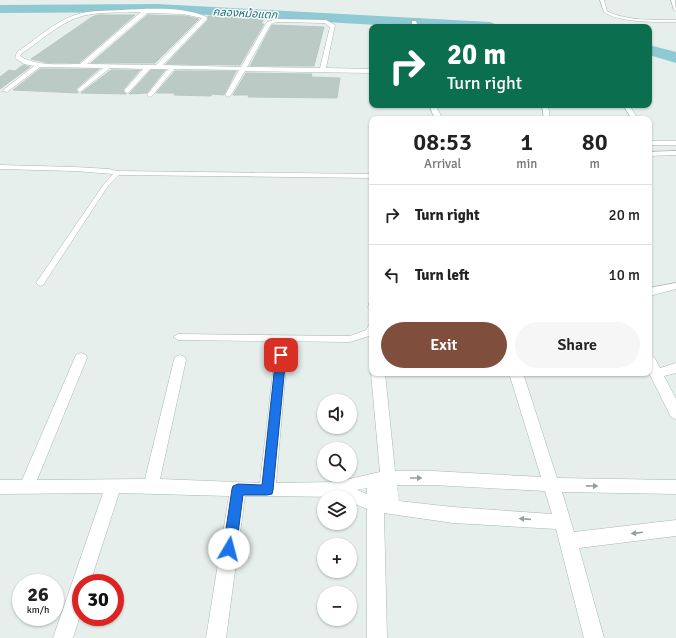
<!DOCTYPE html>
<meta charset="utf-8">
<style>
body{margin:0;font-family:Signika,"Noto Sans Thai",sans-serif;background:#f6f6f6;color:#222;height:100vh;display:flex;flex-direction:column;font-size:15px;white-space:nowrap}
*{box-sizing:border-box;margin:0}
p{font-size:13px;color:#767676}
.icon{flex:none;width:22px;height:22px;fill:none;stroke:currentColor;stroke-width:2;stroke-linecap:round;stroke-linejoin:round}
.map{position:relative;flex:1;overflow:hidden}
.panel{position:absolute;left:369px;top:116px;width:283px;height:260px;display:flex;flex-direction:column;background:#fff;border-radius:8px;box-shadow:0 1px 3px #0004}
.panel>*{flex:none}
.top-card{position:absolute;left:369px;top:24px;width:283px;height:84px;border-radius:8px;box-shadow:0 1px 3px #0004;background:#0b6e4f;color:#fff;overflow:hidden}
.controls{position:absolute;left:317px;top:394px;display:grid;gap:8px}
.controls a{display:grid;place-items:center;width:40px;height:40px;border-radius:50%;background:#fff;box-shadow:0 1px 3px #0004;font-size:20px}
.speed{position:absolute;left:12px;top:574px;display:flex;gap:8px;font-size:20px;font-weight:700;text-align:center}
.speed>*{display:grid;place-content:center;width:52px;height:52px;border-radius:50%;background:#fff;box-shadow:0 1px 3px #0004;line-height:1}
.speed small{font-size:10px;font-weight:400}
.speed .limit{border:6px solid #d22;background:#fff;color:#111}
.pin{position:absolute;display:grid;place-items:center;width:34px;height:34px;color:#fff;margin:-17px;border-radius:8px;box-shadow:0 2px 6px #0006}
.me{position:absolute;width:44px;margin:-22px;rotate:8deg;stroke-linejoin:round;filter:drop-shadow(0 0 3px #0008)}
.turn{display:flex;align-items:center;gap:14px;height:84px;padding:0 12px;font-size:18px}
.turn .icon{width:52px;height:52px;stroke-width:2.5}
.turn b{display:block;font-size:28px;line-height:34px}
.eta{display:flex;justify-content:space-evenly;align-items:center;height:68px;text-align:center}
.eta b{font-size:24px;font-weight:600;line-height:28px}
.cta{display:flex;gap:8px;margin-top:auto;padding:8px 12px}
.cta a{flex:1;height:46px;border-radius:24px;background:#804e3d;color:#fff;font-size:16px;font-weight:600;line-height:46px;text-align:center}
.cta a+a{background:#f6f6f6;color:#222}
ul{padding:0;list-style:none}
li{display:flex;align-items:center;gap:12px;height:60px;padding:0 12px;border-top:1px solid #e0e0e0}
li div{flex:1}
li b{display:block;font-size:15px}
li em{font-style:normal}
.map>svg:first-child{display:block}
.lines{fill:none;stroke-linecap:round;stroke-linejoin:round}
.river{fill:#8ec9d4;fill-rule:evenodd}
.building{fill:#bbcac4;stroke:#b8c9c2}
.service-casing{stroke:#a8b8b2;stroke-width:1}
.minor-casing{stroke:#a8b8b2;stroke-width:1}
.service{fill:#fff;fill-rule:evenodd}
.minor{fill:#fff;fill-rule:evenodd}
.oneway{fill:#92a09c}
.route{fill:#1a73e8;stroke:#114b97}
.labels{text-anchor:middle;stroke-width:3;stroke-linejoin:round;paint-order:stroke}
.far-water-label{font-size:11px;font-style:italic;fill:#1c6f80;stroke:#f7fbf9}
</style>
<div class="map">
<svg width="676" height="638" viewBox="0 0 676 638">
<rect width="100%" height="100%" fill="#e6efeb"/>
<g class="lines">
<!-- river -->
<path class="river" d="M157,4L490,22L495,24L498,27H410L157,12L0,13V5Z
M649,45L676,52V63L649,55Z"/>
</g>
<!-- building -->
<path class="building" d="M98,15H135L79,63H49L31,59L92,17Z
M147,15L185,16L199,19L155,63H91Z
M208,16L265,17L261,24H264L240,65L166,64L208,20Z
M272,25L324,27L314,66H250Z
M23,65L30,67L0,89V77L9,70L15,71Z
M40,69H99L76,89L78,93L13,90Z
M111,70H140L123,90L126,94L81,93Z
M151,70H165L147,93L129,94Z
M175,71H236L224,95L212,94L211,96L174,95L175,93H156Z
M246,73L312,74L311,77L340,78L337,98L248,97L249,95H233Z"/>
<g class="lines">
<defs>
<path id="service" d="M600,0H604L607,11C625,21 656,20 676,20V22C657,22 619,23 604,12Z
M671,0H675L676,11L674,10Z
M542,105H548L550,119H544Z
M623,105H629L638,119H632Z
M676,151V155L649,156V152Z
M0,165L75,167L109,169L117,171L372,174V178L119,175L108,186L43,285L40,286L36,283L104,184L113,174L75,171L0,169Z
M372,302V311L368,308L369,303Z
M372,324V335L350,342L178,340L173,337L178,334L350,336L366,330L369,325Z"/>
<path id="minor" d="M121,10C148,9 181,6 207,17V19L163,65L241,67L267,22L276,19L326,20L335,25L326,68L372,69V73L245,71L231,95L228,97L225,95L239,70L174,69L152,96L150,97L147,95L168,69H150L129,92L127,93L124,91L143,69L110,68L80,92L77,90L78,89L103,68L40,67L7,92L2,91L34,66L24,64L15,58L17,52C35,40 54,22 75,15C89,10 106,11 121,10ZM141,12L80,64C61,64 37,67 20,56L21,54C39,42 56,26 76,18C94,11 122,13 141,12ZM147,13L183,14L202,18L156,65L87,64ZM277,22L325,23L330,27L320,68L247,67L271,24Z
M412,21H416L418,27H412Z
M429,105H435L443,119H435Z
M649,141H676V145H649Z
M676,283V289L649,296V288Z
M281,350L286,352L287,355L276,483L336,482L380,472L371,373L372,372L385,373L395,471H433L541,477L509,373H523L557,478L676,480V494L562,492L574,532L676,520V536L579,548L604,638H584L556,529L453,523L384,513L387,638H367V509L350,502V497L245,496L226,638H206L229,496L119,493L90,583H81V612L73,638H53L103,493L0,494V480H22L76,355L81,353L86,355L87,358L37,480L145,479L174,360L175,357L180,355L185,357L186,360L160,479L260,483L275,355L276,352ZM397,485H433L545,491L552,514L453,507L399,501ZM367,488V494L357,490Z
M649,355L654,357L660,368L676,363V373L664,376L676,399V419L671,417L649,373Z"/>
</defs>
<!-- service casing -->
<use href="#service" class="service-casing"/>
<!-- minor casing -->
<use href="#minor" class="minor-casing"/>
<!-- service -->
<use href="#service" class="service"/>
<!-- minor -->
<use href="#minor" class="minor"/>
</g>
<!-- one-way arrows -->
<defs><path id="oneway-solid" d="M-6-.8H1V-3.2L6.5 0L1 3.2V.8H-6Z"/></defs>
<g class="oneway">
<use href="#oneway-solid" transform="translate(416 478)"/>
<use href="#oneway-solid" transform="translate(592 486) rotate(1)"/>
<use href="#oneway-solid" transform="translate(525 519) rotate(-176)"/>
<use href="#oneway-solid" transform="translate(637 533) rotate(173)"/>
</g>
<!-- route -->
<path class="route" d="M281,352L286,355L273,490L272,494L267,495H243L236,549L234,553L229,555L225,553L223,549L232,489L233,486L238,484L262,485L276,355Z"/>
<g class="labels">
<!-- far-water labels -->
<g class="far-water-label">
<text transform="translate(245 13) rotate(3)" y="4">คลองหม้อแตก</text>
</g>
</g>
</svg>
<div class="controls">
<a><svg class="icon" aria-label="sound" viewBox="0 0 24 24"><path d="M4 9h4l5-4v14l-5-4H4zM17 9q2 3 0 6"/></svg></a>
<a><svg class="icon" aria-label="search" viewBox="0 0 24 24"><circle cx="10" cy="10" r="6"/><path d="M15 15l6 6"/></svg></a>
<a><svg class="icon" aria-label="layers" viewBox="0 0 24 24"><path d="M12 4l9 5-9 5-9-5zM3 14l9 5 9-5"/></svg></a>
<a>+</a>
<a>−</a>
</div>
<div class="speed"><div>26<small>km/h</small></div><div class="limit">30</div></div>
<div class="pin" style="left:281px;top:355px;background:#d93025"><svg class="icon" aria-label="arrive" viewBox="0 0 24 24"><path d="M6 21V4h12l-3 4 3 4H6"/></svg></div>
<svg class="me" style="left:229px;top:549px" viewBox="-20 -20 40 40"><circle r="19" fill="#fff"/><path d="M0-13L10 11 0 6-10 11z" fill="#1a73e8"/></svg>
<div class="top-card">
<div class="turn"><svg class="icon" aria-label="right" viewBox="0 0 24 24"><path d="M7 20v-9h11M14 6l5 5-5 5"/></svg><div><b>20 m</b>Turn right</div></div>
</div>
<section class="panel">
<div class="eta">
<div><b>08:53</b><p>Arrival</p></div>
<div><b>1</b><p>min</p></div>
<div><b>80</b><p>m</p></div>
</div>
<ul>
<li><svg class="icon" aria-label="right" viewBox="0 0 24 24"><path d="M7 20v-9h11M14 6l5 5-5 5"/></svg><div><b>Turn right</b></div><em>20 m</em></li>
<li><svg class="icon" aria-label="left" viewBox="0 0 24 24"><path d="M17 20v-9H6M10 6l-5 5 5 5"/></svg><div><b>Turn left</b></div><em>10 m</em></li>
</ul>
<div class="cta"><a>Exit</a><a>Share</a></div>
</section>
</div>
